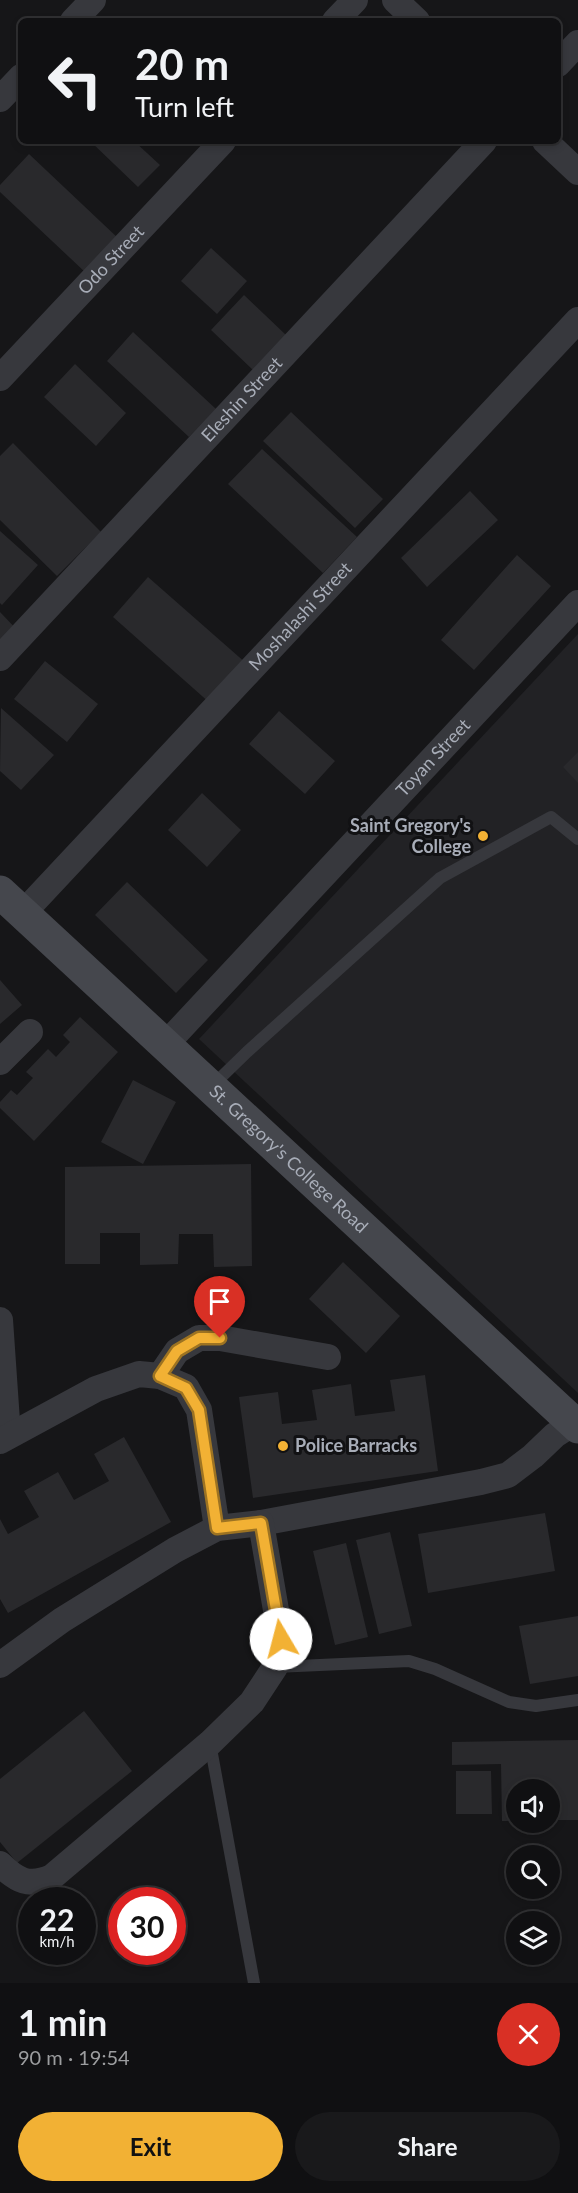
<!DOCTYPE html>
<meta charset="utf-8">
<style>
body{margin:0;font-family:Lato,sans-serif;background:#19191b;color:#f1f3f6;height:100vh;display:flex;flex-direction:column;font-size:22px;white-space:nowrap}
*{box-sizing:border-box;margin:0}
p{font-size:20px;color:#9c9d9f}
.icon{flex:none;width:33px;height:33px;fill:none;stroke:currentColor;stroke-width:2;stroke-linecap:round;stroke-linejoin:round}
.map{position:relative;height:1983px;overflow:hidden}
.panel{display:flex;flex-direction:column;background:#101012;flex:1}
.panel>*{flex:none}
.hud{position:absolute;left:18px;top:18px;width:543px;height:126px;border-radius:9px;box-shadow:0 3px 9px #0003,0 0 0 2px #303032;background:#101012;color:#f1f3f6;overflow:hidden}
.buttons{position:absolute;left:506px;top:1779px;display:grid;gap:12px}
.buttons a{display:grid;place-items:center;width:54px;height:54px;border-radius:50%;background:#101012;box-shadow:0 3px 9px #0003,0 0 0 2px #303032;font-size:30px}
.speed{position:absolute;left:18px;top:1887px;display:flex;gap:12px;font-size:30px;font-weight:700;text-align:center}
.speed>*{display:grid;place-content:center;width:78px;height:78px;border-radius:50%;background:#101012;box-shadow:0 3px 9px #0003,0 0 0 2px #303032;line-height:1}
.speed small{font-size:15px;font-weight:400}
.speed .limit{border:9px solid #d22;background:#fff;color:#111}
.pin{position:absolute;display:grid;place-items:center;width:51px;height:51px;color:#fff;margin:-62px -26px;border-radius:50% 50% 50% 0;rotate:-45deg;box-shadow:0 0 6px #0007}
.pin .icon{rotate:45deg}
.me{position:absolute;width:66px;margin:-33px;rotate:352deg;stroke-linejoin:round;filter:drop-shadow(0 0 4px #0008)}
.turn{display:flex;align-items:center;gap:21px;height:126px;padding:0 18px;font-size:27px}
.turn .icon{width:78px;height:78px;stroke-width:2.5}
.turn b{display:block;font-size:42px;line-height:51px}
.round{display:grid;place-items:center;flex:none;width:63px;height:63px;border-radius:32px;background:#19191b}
.summary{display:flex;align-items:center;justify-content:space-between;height:102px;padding:0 18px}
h1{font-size:36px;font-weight:700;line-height:45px}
.primary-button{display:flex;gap:12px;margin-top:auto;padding:12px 18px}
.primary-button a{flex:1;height:69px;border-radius:36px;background:#f2b134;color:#111;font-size:24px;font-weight:700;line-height:69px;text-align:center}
.primary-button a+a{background:#19191b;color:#f1f3f6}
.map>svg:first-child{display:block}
.built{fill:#222225}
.building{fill:#29292c}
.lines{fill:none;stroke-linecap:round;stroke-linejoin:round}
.lane{stroke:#37383d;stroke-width:12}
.street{stroke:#37383d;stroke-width:26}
.secondary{stroke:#45474d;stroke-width:33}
.route-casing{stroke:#9d7322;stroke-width:15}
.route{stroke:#f2b134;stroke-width:10}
.poi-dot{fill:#f2b134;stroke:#111113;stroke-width:2}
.labels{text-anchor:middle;stroke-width:6;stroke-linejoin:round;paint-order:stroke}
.street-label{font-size:18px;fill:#a8adb8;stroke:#111113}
.poi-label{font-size:18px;font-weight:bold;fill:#a8adb8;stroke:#111113;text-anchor:end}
</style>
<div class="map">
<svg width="578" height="1983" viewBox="0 0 578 1983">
<rect width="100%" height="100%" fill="#161618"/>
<!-- built -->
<path class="built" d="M578,634V1393L199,1039Z"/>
<!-- building -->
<path class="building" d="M90,141H134L160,165L138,187Z
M29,154L119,239L86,273L0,192V185Z
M211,248L247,281L217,314L181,281Z
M244,295L286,335L253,370L211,330Z
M133,332L216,409L189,437L107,361Z
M75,364L126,413L96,446L44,397Z
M291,412L383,499L355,528L263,441Z
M13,443L101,532L57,576L0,520V456Z
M262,449L357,537L323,573L228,484Z
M470,491L498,520L427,587L401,558Z
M0,531L38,565L2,605L0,603Z
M517,555L551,586L474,670L441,640Z
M148,577L247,664L211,704L113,617Z
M0,612L21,634L0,655Z
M45,661L98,704L67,742L14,699Z
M1,708L54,755L21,790L0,771Z
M279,711L335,761L305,794L249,744Z
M578,752V783L563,767Z
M202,793L241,830L207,867L168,830Z
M127,882L208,960L176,993L95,915Z
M0,980L22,1005L0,1024Z
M80,1017L118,1052L34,1141L0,1108V1102L11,1090L17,1095L33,1078L26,1072L48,1049L56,1057L70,1042L63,1035Z
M133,1080L176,1102L143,1164L101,1142Z
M251,1164L252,1266L214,1267L213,1234H179L178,1264L140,1265V1233H100V1264H65V1167Z
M343,1262L400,1316L366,1353L309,1299Z
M425,1375L438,1471L253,1498L239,1397L278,1392L282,1424L317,1420L312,1390L351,1384L355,1416L395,1411L390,1380Z
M124,1437L171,1522L8,1613L0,1599V1519L8,1534L39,1517L24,1491L58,1472L74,1500L109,1481L94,1454Z
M545,1513L555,1571L428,1593L418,1534Z
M390,1532L412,1626L379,1634L356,1540Z
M346,1543L368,1637L335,1645L313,1551Z
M578,1616V1676L530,1684L519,1626Z
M84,1711L132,1771L17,1863L0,1842V1779Z
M578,1740V1820H549V1790H516V1821H502L501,1764L452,1765V1742Z
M456,1771H491L492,1814H456Z"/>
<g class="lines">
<!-- lane -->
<path class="lane" d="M212,1086L247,1052L440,878L551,817L578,839
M275,1667L409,1661L435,1669L509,1702L536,1706L578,1700
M210,1743L254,1983"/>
<!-- street -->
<g class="street">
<path d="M395,0L417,21"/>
<path d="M73,21L93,0"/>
<path d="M335,21L355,0"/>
<path d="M558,64L578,43"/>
<path d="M0,99L21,77"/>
<path d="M545,141L578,172"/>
<path id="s1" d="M0,378L223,141"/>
<path id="s2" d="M0,658L484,141"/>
<path id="s3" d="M23,913L578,320"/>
<path id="s4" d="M165,1045L578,603"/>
<path d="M0,1062L30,1032"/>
<path d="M0,1320L8,1436"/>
<path d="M160,1376L177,1351L199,1338H220L328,1357"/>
<path d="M0,1441L96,1389L139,1374L160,1376L186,1387L199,1410L217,1528"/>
<path d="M0,1665L62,1620L175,1550L217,1528L261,1523L481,1482L508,1475L533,1456L555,1435L574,1423"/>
<path d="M0,1864C17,1881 29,1887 52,1877L210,1743L252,1702L275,1667L281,1639L261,1523"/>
</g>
<!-- secondary -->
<path class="secondary" id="s5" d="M0,892L578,1427"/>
</g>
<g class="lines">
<defs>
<path id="route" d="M220,1338H199L177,1351L160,1376L186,1388L199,1410L217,1528L261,1523L281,1639"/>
</defs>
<!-- route casing -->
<use href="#route" class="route-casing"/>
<!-- route -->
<use href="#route" class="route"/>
</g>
<!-- markers -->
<g class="poi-dot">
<circle cx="483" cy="836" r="6"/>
<circle cx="283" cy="1446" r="6"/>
</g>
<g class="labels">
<!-- street labels -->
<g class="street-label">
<text dy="6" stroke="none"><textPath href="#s1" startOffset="162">Odo Street</textPath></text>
<text dy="6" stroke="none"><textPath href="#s2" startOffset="354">Eleshin Street</textPath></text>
<text dy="6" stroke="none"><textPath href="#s3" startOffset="406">Moshalashi Street</textPath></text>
<text dy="6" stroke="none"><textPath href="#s4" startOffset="393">Toyan Street</textPath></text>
<text dy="6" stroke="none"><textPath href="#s5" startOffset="393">St. Gregory's College Road</textPath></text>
</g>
<!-- poi labels -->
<g class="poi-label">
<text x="471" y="832">Saint Gregory's<tspan x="471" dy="21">College</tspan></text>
<text x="295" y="1452" text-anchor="start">Police Barracks</text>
</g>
</g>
</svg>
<div class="buttons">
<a><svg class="icon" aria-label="sound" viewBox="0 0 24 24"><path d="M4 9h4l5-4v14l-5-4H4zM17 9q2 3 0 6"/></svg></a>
<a><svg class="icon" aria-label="search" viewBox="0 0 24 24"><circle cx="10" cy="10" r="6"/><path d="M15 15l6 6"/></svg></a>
<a><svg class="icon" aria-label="layers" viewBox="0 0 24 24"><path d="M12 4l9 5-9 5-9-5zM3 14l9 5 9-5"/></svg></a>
</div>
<div class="speed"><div>22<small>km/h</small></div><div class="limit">30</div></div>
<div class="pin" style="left:220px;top:1338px;background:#d93025"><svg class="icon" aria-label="arrive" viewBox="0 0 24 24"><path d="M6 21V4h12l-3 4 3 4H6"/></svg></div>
<svg class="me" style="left:281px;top:1639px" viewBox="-20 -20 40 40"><circle r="19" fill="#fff"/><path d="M0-13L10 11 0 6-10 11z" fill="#f2b134"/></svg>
<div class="hud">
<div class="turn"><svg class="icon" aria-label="left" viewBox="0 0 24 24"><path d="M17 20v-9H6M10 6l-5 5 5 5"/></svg><div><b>20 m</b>Turn left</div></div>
</div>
</div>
<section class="panel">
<div class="summary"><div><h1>1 min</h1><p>90 m · 19:54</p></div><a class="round" style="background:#d93025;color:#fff"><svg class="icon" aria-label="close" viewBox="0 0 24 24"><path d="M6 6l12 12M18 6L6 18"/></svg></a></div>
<div class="primary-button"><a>Exit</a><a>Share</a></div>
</section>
